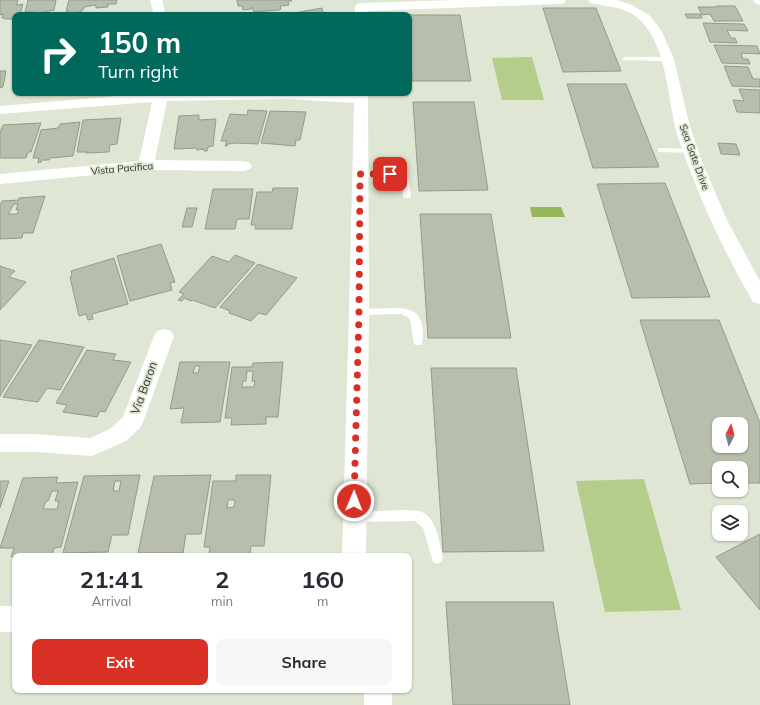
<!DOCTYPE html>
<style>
body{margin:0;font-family:Mulish,sans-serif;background:#f7f7f7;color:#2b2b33;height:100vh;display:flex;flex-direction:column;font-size:15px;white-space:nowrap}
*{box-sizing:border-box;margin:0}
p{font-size:13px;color:#7c7c81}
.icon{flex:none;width:22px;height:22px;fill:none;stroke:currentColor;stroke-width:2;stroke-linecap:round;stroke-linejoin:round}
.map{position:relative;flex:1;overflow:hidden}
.sheet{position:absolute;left:12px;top:553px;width:400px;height:140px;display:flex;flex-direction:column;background:#fff;border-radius:8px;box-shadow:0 1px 3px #0004}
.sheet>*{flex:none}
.guide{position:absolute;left:12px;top:12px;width:400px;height:84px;border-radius:8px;box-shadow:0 1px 3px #0004;background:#00695c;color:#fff;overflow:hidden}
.needle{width:26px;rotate:6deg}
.buttons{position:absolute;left:712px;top:417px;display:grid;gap:8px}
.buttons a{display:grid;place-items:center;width:36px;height:36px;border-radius:8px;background:#fff;box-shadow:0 1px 3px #0004;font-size:20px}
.pin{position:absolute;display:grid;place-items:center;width:34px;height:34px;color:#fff;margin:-17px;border-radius:8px;box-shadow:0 2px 6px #0006}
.me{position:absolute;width:44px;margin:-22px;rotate:1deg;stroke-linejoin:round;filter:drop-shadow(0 0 3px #0008)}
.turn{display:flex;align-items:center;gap:14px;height:84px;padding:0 20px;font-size:18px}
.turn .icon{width:52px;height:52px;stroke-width:2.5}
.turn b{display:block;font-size:28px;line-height:34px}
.eta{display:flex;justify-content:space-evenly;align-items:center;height:68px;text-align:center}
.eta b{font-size:24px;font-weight:700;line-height:28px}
.action{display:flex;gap:8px;margin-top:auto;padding:8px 20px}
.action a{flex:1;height:46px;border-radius:8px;background:#d93025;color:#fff;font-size:16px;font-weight:700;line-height:46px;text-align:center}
.action a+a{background:#f7f7f7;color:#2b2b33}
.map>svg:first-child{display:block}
.green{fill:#b4cd8b}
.water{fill:#96b65a}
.building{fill:#b7beac;stroke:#949b89;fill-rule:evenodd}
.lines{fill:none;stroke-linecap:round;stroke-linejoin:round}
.service{fill:#fff;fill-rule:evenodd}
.minor{fill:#fff;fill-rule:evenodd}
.route{stroke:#d93025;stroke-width:7;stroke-dasharray:0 12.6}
.labels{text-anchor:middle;stroke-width:3.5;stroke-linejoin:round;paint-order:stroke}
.far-street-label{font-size:10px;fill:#31342d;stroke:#dfe6d3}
.street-label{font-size:12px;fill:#31342d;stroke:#dfe6d3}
</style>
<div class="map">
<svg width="760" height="705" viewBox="0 0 760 705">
<rect width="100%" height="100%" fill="#dfe6d3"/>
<!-- green -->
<path class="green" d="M532,57L544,100H502L492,58Z
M644,479L681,610L605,612L576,481Z"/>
<!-- water -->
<path class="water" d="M530,207H561L565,217H532Z"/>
<!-- building -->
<path class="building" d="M0,0H18L16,5L23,4L20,15H15V19H5V18H2L3,14L0,15Z
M28,0H56L54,10L33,14L34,12H25Z
M69,0H117L116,4H108V7L96,8V5L84,7L83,10L80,12L68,13L69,11H66Z
M237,0H291L292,1H288L289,5L280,6L281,9L279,10L254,12L252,7L251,9L243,10L242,6H238Z
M717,6H735L743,21H714L710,14L702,15L698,7H717Z
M322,8L323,15H325H295L294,13Z
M543,8H596L621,71L563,72Z
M685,14H700L702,18H687Z
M409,15H460L471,81H412Z
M703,23L744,24L748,31L727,30L731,38H735L737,43L710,42Z
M714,45L757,46L760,54L741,53L743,59H748L750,64L722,63Z
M724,66L748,67L753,79H760V87L732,86Z
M0,71H6L3,87L0,88Z
M567,84H626L659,167L593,168Z
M739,89L760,90V113L737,112L733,100L744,101Z
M413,102H474L488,190L419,191Z
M248,110L267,111L258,144L236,143L228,144L227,146H225L227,141H221L230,114L247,115Z
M270,111L306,112L300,140H296L295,146L261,143Z
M199,115V120L216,119L213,146L208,147L207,151H204V149L197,150V148L174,149L179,116Z
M121,118L117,144L110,145L109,152L86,153L87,152H77L83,120Z
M80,122L73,156L50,158L49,160H42L41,162L38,163L39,158H33L41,130L58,128L60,124Z
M41,123L31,152H28L26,158H0V132L3,125Z
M718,143L736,144L740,155L721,154Z
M665,183L710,297L632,298L597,184Z
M273,188H298L292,229H255L256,225H251L257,192H272Z
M213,189H253L249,219H237L235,229H205Z
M45,196L33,233H23L22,238L0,239V206L2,201L19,200V198ZM14,204H18L16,210L19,209L17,214H8Z
M187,208H197L192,227H182Z
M420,214H491L511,338H428Z
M161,244L175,282L170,283L172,290L130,301L117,256Z
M235,255L255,263L215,308L192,300L191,301L184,298L182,301L178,300L184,294L179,292L212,256L229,262Z
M114,258L128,304L92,314L93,319L88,320L86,314L79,316L70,277L72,276L71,271Z
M258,264L297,278L266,315L259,313L251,321L229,313L230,311L220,307Z
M0,266L15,271L9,277L26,282L0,310Z
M640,320H719L760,423V483H741V468H719V483L690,484ZM719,424H741V446H719Z
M0,340L32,345L0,396Z
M39,340L84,347L60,390L47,388L38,402L3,397Z
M87,350L116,354L113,360L131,362L105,412L100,411L97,417L63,412L67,405L56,403Z
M180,362H230L220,422L181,423L184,408L170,409ZM195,366H200L198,373H193Z
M283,362L278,417H266V424L231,425L232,418H225L232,367H252L253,363ZM247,371H253L252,381H255L254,387H242L243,381H246Z
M431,368H516L544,551L443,552Z
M140,475L128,535H112L108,552L63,553L84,476ZM115,481H121L119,491H113Z
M211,475L201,534H186L183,553H138L154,476Z
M236,475H271L264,546H251L250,554H209L210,547H204L213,481H236ZM228,500H235L234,507L227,508Z
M58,477L56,483L78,482L61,547L54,548L52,556L11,557L14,548H0L23,478ZM52,491H58L55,501H59L57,509H43L46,501H48Z
M0,481H9L0,508Z
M760,534V610L716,557Z
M446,602H553L570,705H453Z"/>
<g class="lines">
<!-- service -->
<path class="service" d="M625,57H667L670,59L667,61L623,60V58Z
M658,148L691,149L695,151L691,153L661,152H658Z
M384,171L398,174L409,179L411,196L410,198H404L403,196L402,182C388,173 363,180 356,174L360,172Z
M402,308C406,309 414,311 417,314C423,320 425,337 421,345H415C411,337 413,327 409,318L401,314L359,315L354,312L359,309Z
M399,510C405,510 412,510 418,511C437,514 439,543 443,558L441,562L437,564L433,562L423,528L415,521L354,522L350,521L348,517L350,513L354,512Z"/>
<!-- minor -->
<path class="minor" d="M150,0H162L166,15H154Z
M455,0H566L564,3L560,4L367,11V15H355V7L357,4L361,3Z
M588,0H617L632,5L649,15L661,30L674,59L689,123L701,159L727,220L760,281V304L753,302C723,250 698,196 679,140C666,102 670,50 640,20C626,6 607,7 590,3Z
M753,0H760V5L756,4Z
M154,93L354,94V93H368L369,312L366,556H342L349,312L354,103L288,99L167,101L155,160L244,161L250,163L252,166L250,169L244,171L146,170L0,184V174L139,161L152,102L0,114V106Z
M164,329L171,331L174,336L143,422L140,428L126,441L92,456L36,452H0V434H36L90,438L110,429L123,417L154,336L157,331Z
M0,606H15V632H0Z
M364,690H392V705H364Z"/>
</g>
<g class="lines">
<!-- route -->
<path class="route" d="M354,501L359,312L360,174H390"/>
</g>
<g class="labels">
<!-- far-street labels -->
<g class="far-street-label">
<text transform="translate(695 157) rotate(70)" y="4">Sea Gate Drive</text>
<text transform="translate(122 168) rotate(-5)" y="4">Vista Pacifica</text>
</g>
<!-- street labels -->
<g class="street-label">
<text transform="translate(144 388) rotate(-70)" y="4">Via Baron</text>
</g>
</g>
</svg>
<div class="buttons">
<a><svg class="needle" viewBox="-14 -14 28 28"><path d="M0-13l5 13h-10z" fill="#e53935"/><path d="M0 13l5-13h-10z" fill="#7c7c81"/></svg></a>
<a><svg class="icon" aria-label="search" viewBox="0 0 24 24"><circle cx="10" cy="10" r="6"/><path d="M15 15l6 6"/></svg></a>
<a><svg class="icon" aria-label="layers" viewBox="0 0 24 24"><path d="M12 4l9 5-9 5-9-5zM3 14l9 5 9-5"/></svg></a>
</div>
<div class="pin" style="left:390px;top:174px;background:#d93025"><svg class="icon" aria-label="arrive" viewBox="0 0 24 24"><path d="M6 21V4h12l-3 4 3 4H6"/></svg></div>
<svg class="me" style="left:354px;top:501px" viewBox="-20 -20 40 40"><circle r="17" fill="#d93025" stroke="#fff" stroke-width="3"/><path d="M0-11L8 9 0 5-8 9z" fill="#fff"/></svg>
<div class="guide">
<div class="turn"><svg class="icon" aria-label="right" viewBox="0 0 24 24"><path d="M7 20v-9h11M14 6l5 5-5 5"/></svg><div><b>150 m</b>Turn right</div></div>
</div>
<section class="sheet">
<div class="eta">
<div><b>21:41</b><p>Arrival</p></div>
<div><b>2</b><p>min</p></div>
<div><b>160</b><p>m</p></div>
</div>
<div class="action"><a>Exit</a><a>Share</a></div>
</section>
</div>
